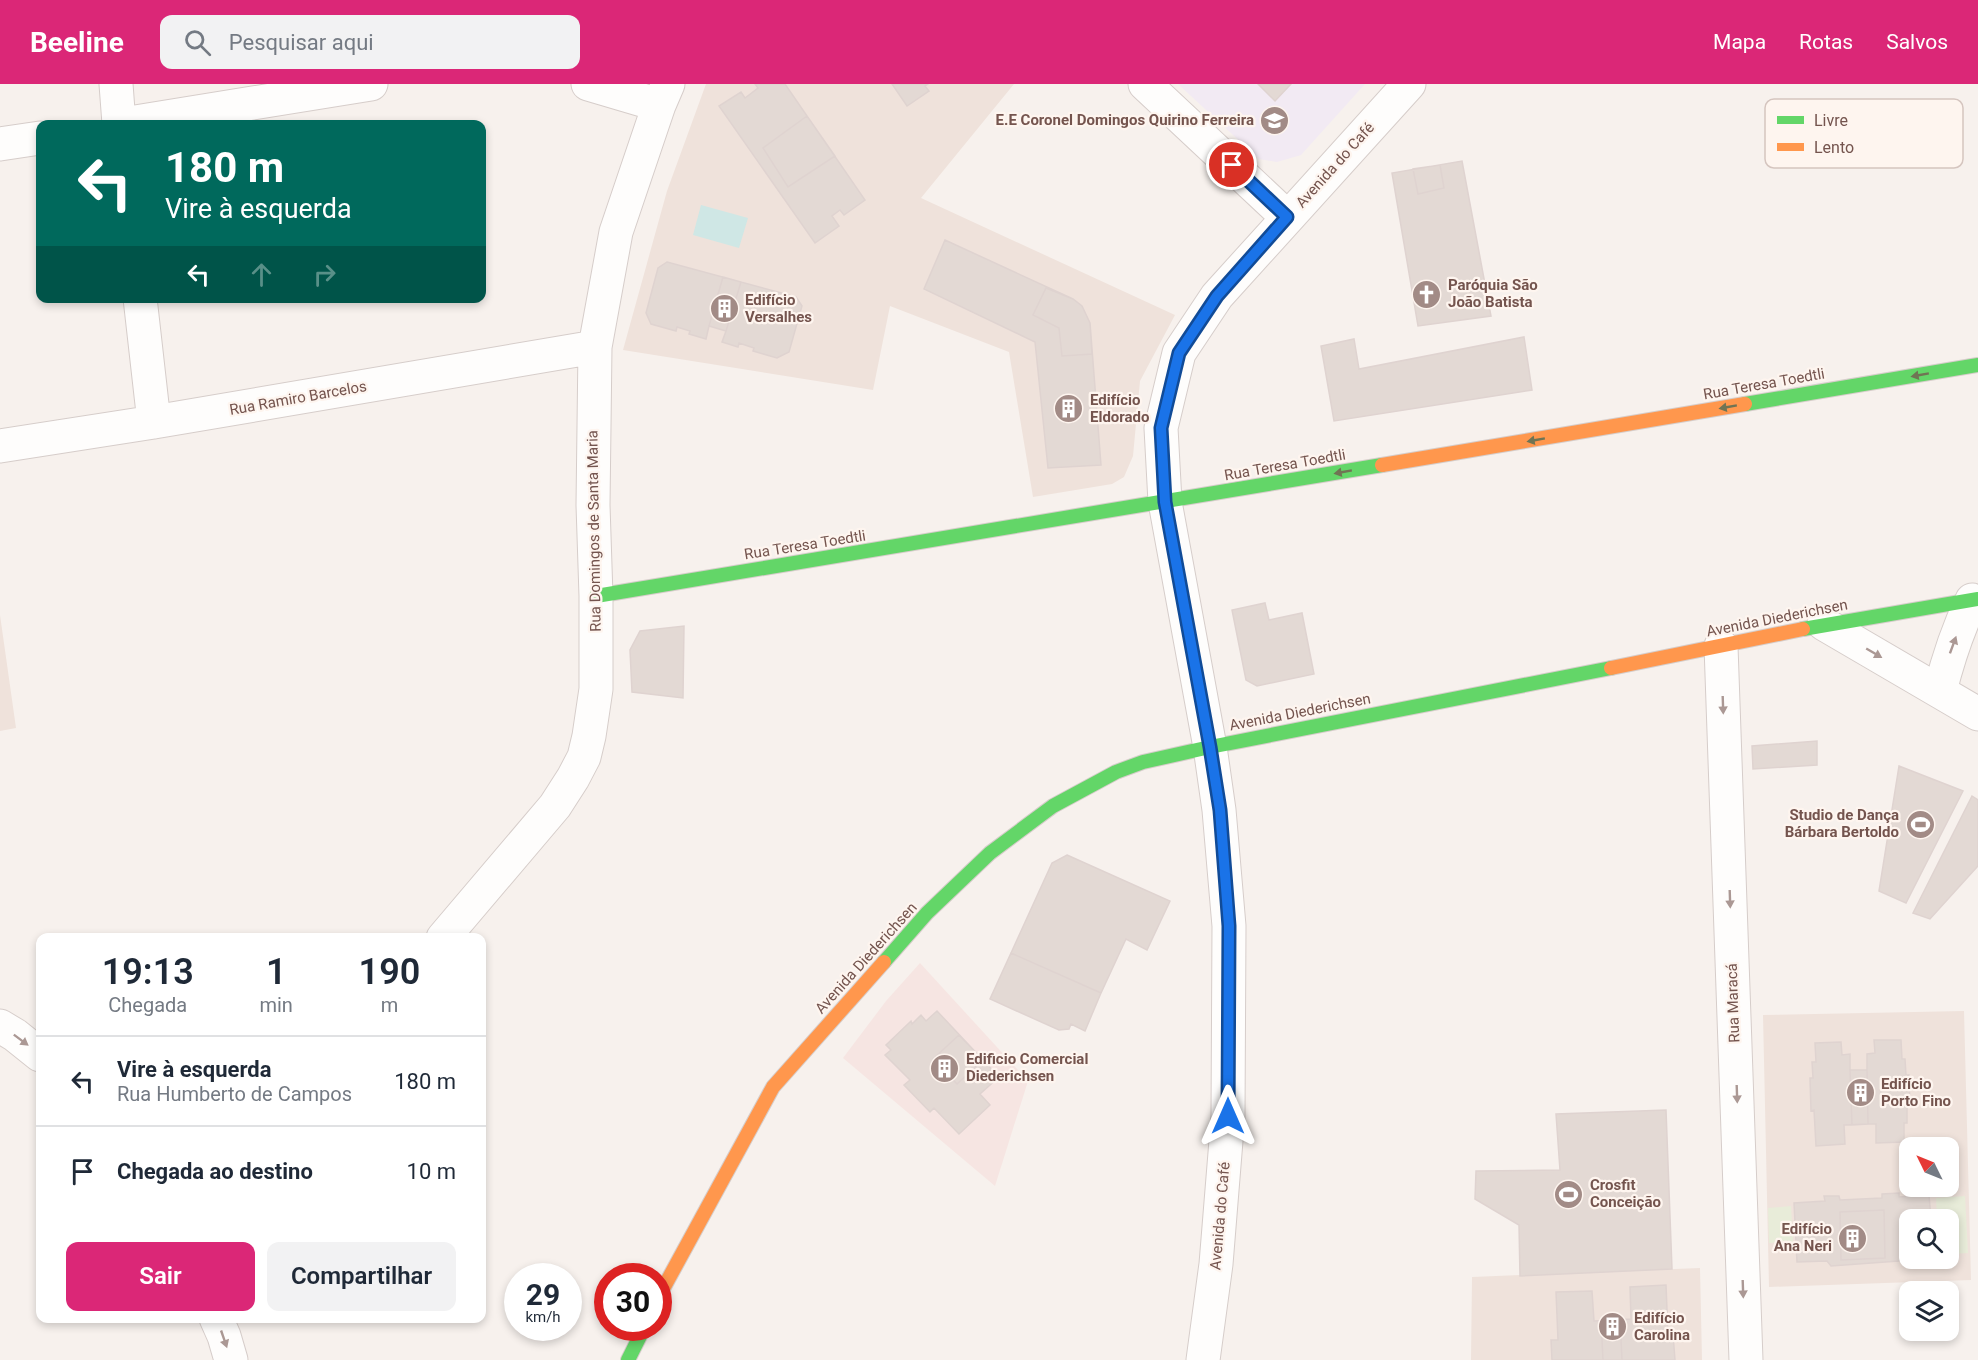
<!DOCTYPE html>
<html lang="pt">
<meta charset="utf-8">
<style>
body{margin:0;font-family:Roboto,sans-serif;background:#f2f2f3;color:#1f2937;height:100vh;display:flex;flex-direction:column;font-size:22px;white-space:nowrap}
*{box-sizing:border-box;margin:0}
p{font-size:20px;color:#747a83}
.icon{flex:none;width:33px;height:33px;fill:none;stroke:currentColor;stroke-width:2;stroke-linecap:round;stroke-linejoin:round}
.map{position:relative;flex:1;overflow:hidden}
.details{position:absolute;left:36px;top:849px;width:450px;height:390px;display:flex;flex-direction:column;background:#fff;border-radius:12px;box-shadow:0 3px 9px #0003}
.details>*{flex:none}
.hud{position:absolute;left:36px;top:36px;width:450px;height:183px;border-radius:12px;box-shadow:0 3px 9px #0003;background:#00695c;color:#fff;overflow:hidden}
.needle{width:39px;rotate:313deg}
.tools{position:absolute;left:1899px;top:1053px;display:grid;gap:12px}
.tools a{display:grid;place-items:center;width:60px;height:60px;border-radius:12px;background:#fff;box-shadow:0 3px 9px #0003;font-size:30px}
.speed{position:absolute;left:504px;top:1179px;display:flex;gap:12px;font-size:30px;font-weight:700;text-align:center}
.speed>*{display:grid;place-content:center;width:78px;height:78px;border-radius:50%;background:#fff;box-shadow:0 3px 9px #0003;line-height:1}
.speed small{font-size:15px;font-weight:400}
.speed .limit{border:9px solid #d22;background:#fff;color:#111}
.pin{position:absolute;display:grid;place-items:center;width:51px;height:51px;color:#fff;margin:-26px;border:3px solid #fff;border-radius:50%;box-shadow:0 2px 6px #0007}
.me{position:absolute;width:66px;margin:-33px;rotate:0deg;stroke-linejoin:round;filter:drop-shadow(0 0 4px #0008)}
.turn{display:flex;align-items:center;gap:21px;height:126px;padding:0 30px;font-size:27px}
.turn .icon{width:78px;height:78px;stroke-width:2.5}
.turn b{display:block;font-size:42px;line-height:51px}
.lanes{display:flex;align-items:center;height:57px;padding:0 30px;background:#0003;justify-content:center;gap:30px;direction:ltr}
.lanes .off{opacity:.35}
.eta{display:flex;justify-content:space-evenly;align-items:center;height:102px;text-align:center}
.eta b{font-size:36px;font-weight:600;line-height:42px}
.primary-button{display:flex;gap:12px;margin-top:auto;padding:12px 30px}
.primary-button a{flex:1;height:69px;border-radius:12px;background:#db2777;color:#fff;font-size:24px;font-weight:600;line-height:69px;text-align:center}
.primary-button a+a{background:#f2f2f3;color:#1f2937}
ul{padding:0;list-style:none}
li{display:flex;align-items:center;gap:18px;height:90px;padding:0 30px;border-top:2px solid #e0e1e3}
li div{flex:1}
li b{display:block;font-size:22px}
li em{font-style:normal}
header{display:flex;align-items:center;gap:36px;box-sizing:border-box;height:84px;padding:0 30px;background:#db2777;color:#fff}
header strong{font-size:28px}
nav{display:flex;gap:33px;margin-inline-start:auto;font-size:21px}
.search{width:420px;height:54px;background:#f2f2f3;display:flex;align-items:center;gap:15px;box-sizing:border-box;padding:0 21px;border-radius:12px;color:#747a83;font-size:22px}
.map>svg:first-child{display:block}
.residential{fill:#efe2db;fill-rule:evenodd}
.commercial{fill:#f6e5e2}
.education{fill:#f2eaf3}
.green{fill:#e8ecd9}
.water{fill:#cfe7e5}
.building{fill:#e3d9d4;stroke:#dfd3d0;stroke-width:1.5}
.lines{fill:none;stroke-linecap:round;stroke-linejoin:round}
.street-casing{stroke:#d6cdca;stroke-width:35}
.fast-casing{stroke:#d6cdca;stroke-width:16}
.slow-casing{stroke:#d6cdca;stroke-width:16}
.street{stroke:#fefdfc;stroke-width:33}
.fast{stroke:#63d668;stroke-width:14}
.slow{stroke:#ff974d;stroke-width:14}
.oneway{fill:#707454}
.oneway2{fill:#ab9894}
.route-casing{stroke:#114b97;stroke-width:15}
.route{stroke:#1a73e8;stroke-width:10}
.labels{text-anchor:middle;stroke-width:4.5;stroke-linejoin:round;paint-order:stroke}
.poi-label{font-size:15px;font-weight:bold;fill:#74544e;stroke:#fef5ef;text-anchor:start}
.street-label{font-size:15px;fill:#74544e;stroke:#fef5ef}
.key{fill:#fef5ef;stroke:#d5c5bf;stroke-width:1.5}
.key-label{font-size:16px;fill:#74544e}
</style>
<header>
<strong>Beeline</strong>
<div class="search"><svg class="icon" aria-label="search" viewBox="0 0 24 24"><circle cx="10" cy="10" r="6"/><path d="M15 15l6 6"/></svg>Pesquisar aqui</div>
<nav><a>Mapa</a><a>Rotas</a><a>Salvos</a></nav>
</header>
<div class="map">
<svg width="1978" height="1276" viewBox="0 0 1978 1276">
<rect width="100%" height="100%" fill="#f7f1ed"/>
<!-- residential -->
<path class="residential" d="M706,0H1014L921,114L1175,231L1140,297L1133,372L1124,393L1112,400L1033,413L1009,268L890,222L873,306L623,266L667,107Z
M0,531L16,644L0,647Z
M1964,927L1971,1196L1769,1203L1763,931ZM1910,1064H1948V1102H1910ZM1910,1136H1948V1174H1910Z
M1700,1184L1702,1276H1471L1472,1193Z"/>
<!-- commercial -->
<path class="commercial" d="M920,879L1028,997L995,1102L843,974L886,917Z"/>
<!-- education -->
<path class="education" d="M1178,0H1365L1301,71L1277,78L1259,75Z"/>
<!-- green -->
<path class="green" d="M1965,1112L1968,1169L1949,1170L1948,1136L1937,1135L1936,1114Z
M1791,1122L1793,1158L1769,1159L1768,1124Z"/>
<!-- water -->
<path class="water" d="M701,121L748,134L739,164L693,151Z"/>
<!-- building -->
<path class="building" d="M755,0H785L865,116L844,131L840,126L832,132L839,142L815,159L719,22L741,8L745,14L758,4Z
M892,0H928L925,2L929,7L907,22Z
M1258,0H1291L1275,17Z
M807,32L835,72L788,103L763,64Z
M1462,77L1491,232L1418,242L1392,89Z
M1440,81L1444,104L1418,110L1413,85Z
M945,156L1073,215L1082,222L1090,239L1101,381L1048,384L1035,258L924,205Z
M667,178L796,213L802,222L789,268L777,274L753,267L754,264L739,259L738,263L722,258L726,247L709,242L706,255L689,250L690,247L677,243L676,247L651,240L646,229L658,184Z
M723,193L741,198L726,247L709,242Z
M1046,204L1073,215L1082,222L1090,239L1092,270L1062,272L1059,244L1033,231Z
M1524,253L1532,306L1334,337L1321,262L1354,255L1359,285Z
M1265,519L1269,536L1302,529L1314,590L1257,602L1246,596L1232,526Z
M684,542L683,614L632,608L630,566L640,547Z
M1817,657V681L1753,685L1752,662Z
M1899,682L1963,707L1906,819L1879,807Z
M1972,712L1978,716V782L1930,835L1913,829Z
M1067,771L1170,817L1147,866L1126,855L1101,909L1011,869L1052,779Z
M1011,869L1101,909L1085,947L1071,940L1069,945L1059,946L990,915Z
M937,927L999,993L980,1010L990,1021L959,1050L934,1024L930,1028L904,1001L910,996L885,971L891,966L886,961L911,937L912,940L921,931L926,937Z
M959,951L983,976L957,1000L933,975Z
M1874,956H1901L1902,975H1905L1906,991H1909L1910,1023H1907V1039H1904V1058L1876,1059V1040H1868L1844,1041L1845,1060L1816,1062L1814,1026L1811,1027L1810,994H1813L1812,978H1816L1815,959L1841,958L1842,971L1850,970V986H1867V970L1875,969Z
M1850,986H1867L1868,1040L1852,1041Z
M1666,1026L1672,1185L1520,1192L1519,1141L1475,1115L1476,1087L1560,1086L1556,1030Z
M1899,1109V1113L1929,1111L1931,1136H1910V1173H1904L1899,1177L1831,1182L1827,1177L1797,1178L1794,1119L1825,1117L1824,1112H1839L1840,1116L1882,1114V1110Z
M1884,1126L1885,1174L1841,1176L1840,1128Z
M1666,1201L1668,1250H1673L1675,1276H1552L1551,1256H1558L1556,1208L1592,1207L1594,1237L1631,1235L1630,1203Z
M1620,1235L1622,1276H1603L1601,1236Z"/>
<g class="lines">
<defs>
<path id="street" d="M116,0L119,40
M588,0L659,21
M1145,0L1287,133
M123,40L371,0
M0,60L40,54
M140,214L154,338
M0,362L154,338L595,263
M1824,540L1978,630
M1721,562L1746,1276
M1940,607C1948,575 1958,545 1972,516
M443,854L555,722L573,694L584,673L589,652L596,605V512L593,421L595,263L616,148L659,21L668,0
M0,942L15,951L40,971
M216,1234L224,1252L231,1276
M1203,1276L1216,1180L1228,1032L1229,842L1219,726L1210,663L1165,418L1161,344L1179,269L1217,212L1409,0"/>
<path id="fast" d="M1745,320L1978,281
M596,512L1382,381
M1803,545L1978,515
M884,878L927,829L990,769L1053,722L1116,688L1143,678L1210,663L1611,584
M628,1276L644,1244"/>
<path id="slow" d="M1382,381L1745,320
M1611,584L1803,545
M658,1214L773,1003L884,878"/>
</defs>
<!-- street casing -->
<use href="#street" class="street-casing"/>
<!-- fast casing -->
<use href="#fast" class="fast-casing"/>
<!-- slow casing -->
<use href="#slow" class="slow-casing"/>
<!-- street -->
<use href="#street" class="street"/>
<!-- fast -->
<use href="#fast" class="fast"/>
<!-- slow -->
<use href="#slow" class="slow"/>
</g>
<!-- one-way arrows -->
<defs><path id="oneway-solid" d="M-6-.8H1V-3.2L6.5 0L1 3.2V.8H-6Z" transform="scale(1.5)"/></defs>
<g class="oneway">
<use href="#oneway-solid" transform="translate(1920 291) rotate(170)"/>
<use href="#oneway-solid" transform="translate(1728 323) rotate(170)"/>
<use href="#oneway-solid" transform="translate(1536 356) rotate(170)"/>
<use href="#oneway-solid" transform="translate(1343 388) rotate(170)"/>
</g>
<g class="oneway2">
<use href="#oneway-solid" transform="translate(1953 561) rotate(-70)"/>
<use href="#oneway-solid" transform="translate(1874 569) rotate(30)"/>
<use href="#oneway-solid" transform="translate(1723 621) rotate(88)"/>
<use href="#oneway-solid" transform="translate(1730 815) rotate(88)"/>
<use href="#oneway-solid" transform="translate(21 956) rotate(37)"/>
<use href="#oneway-solid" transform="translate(1737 1010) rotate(88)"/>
<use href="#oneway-solid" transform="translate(1743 1205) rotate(88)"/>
<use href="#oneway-solid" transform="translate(224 1255) rotate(71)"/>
</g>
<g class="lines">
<defs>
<path id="route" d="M1228,1032L1229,842L1220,726L1210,663L1165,418L1161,344L1179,269L1217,212L1287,133L1232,81"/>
</defs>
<!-- route casing -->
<use href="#route" class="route-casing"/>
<!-- route -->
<use href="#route" class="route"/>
</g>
<!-- icons -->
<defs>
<symbol id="school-disc" viewBox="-11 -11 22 22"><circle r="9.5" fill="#a28b86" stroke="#fef5ef"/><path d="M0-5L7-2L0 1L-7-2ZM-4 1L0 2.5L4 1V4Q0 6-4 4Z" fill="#fff"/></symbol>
<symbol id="church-disc" viewBox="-11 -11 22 22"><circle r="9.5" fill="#a28b86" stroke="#fef5ef"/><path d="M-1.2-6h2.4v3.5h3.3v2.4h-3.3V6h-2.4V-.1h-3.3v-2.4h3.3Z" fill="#fff"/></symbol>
<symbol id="building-disc" viewBox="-11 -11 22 22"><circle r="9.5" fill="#a28b86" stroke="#fef5ef"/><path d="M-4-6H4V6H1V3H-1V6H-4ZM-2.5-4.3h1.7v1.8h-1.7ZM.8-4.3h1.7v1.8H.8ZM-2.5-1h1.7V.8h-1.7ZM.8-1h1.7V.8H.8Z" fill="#fff"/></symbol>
<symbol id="stadium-disc" viewBox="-11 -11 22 22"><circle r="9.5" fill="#a28b86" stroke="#fef5ef"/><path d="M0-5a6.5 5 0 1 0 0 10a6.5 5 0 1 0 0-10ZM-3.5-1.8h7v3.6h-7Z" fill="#fff"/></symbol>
</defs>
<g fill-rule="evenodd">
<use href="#school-disc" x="1258" y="20" width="33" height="33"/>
<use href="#church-disc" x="1410" y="194" width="33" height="33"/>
<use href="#building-disc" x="708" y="208" width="33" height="33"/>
<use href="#building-disc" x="1052" y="308" width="33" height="33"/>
<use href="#stadium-disc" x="1904" y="724" width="33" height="33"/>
<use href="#building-disc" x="928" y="968" width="33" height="33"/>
<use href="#building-disc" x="1844" y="992" width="33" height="33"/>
<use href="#stadium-disc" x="1552" y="1094" width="33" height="33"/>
<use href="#building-disc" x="1836" y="1138" width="33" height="33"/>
<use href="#building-disc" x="1596" y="1226" width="33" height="33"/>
</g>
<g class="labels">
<!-- poi labels -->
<g class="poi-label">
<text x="1254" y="41" text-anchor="end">E.E Coronel Domingos Quirino Ferreira</text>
<text x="1448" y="206">Paróquia São<tspan x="1448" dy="17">João Batista</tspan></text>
<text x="745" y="221">Edifício<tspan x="745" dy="17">Versalhes</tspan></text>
<text x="1090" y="321">Edifício<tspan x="1090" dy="17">Eldorado</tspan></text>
<text x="1899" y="736" text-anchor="end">Studio de Dança<tspan x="1899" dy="17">Bárbara Bertoldo</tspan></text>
<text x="966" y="980">Edificio Comercial<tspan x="966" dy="17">Diederichsen</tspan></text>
<text x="1881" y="1005">Edifício<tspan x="1881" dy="17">Porto Fino</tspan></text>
<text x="1590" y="1106">Crosfit<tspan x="1590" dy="17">Conceição</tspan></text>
<text x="1832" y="1150" text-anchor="end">Edifício<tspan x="1832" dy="17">Ana Neri</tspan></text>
<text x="1634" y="1239">Edifício<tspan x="1634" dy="17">Carolina</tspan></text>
</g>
<!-- street labels -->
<g class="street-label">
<text transform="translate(1335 81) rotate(-48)" y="5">Avenida do Café</text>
<text transform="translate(1764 300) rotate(-10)" y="5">Rua Teresa Toedtli</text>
<text transform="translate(298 314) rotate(-10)" y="5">Rua Ramiro Barcelos</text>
<text transform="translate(1285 381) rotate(-10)" y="5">Rua Teresa Toedtli</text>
<text transform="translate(594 447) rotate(-91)" y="5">Rua Domingos de Santa Maria</text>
<text transform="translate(805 461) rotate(-9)" y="5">Rua Teresa Toedtli</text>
<text transform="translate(1777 534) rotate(-11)" y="5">Avenida Diederichsen</text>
<text transform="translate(1300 628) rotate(-11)" y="5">Avenida Diederichsen</text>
<text transform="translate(866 874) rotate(-48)" y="5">Avenida Diederichsen</text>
<text transform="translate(1733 919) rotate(-92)" y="5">Rua Maracá</text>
<text transform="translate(1220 1132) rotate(-85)" y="5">Avenida do Café</text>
</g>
</g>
<!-- legend -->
<rect x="1765" y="15" width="198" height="69" rx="9" class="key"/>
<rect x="1777" y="32" width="27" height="8" fill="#63d668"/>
<rect x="1777" y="59" width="27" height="8" fill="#ff974d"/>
<g class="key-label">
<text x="1814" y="42">Livre</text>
<text x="1814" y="69">Lento</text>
</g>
</svg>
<div class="tools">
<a><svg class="needle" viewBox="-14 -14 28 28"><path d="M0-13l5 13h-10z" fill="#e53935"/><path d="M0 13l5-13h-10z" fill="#747a83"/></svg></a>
<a><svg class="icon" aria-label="search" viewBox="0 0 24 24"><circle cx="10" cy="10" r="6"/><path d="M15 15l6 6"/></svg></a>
<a><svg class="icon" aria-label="layers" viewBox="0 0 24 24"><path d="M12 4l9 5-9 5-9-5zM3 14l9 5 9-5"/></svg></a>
</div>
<div class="speed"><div>29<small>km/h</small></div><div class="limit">30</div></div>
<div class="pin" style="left:1232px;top:81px;background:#d93025"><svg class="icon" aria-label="arrive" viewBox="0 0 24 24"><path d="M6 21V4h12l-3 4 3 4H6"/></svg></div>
<svg class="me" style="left:1228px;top:1032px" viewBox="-20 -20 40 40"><path d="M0-17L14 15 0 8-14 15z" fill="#1a73e8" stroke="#fff" stroke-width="4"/></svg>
<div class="hud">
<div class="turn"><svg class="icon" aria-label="left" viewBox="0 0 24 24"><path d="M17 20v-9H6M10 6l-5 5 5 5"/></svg><div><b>180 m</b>Vire à esquerda</div></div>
<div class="lanes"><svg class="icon" aria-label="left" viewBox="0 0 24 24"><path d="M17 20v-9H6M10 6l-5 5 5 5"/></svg><svg class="icon off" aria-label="ahead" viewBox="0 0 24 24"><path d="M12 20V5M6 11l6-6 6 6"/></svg><svg class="icon off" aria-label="right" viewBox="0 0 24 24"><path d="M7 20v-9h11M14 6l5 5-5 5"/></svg></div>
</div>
<section class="details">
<div class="eta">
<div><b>19:13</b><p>Chegada</p></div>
<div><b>1</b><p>min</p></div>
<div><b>190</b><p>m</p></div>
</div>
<ul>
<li><svg class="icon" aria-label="left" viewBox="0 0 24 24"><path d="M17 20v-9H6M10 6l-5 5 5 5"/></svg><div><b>Vire à esquerda</b><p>Rua Humberto de Campos</p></div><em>180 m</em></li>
<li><svg class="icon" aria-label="arrive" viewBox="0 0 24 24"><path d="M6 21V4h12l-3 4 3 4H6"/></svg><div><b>Chegada ao destino</b></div><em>10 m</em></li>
</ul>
<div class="primary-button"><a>Sair</a><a>Compartilhar</a></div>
</section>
</div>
